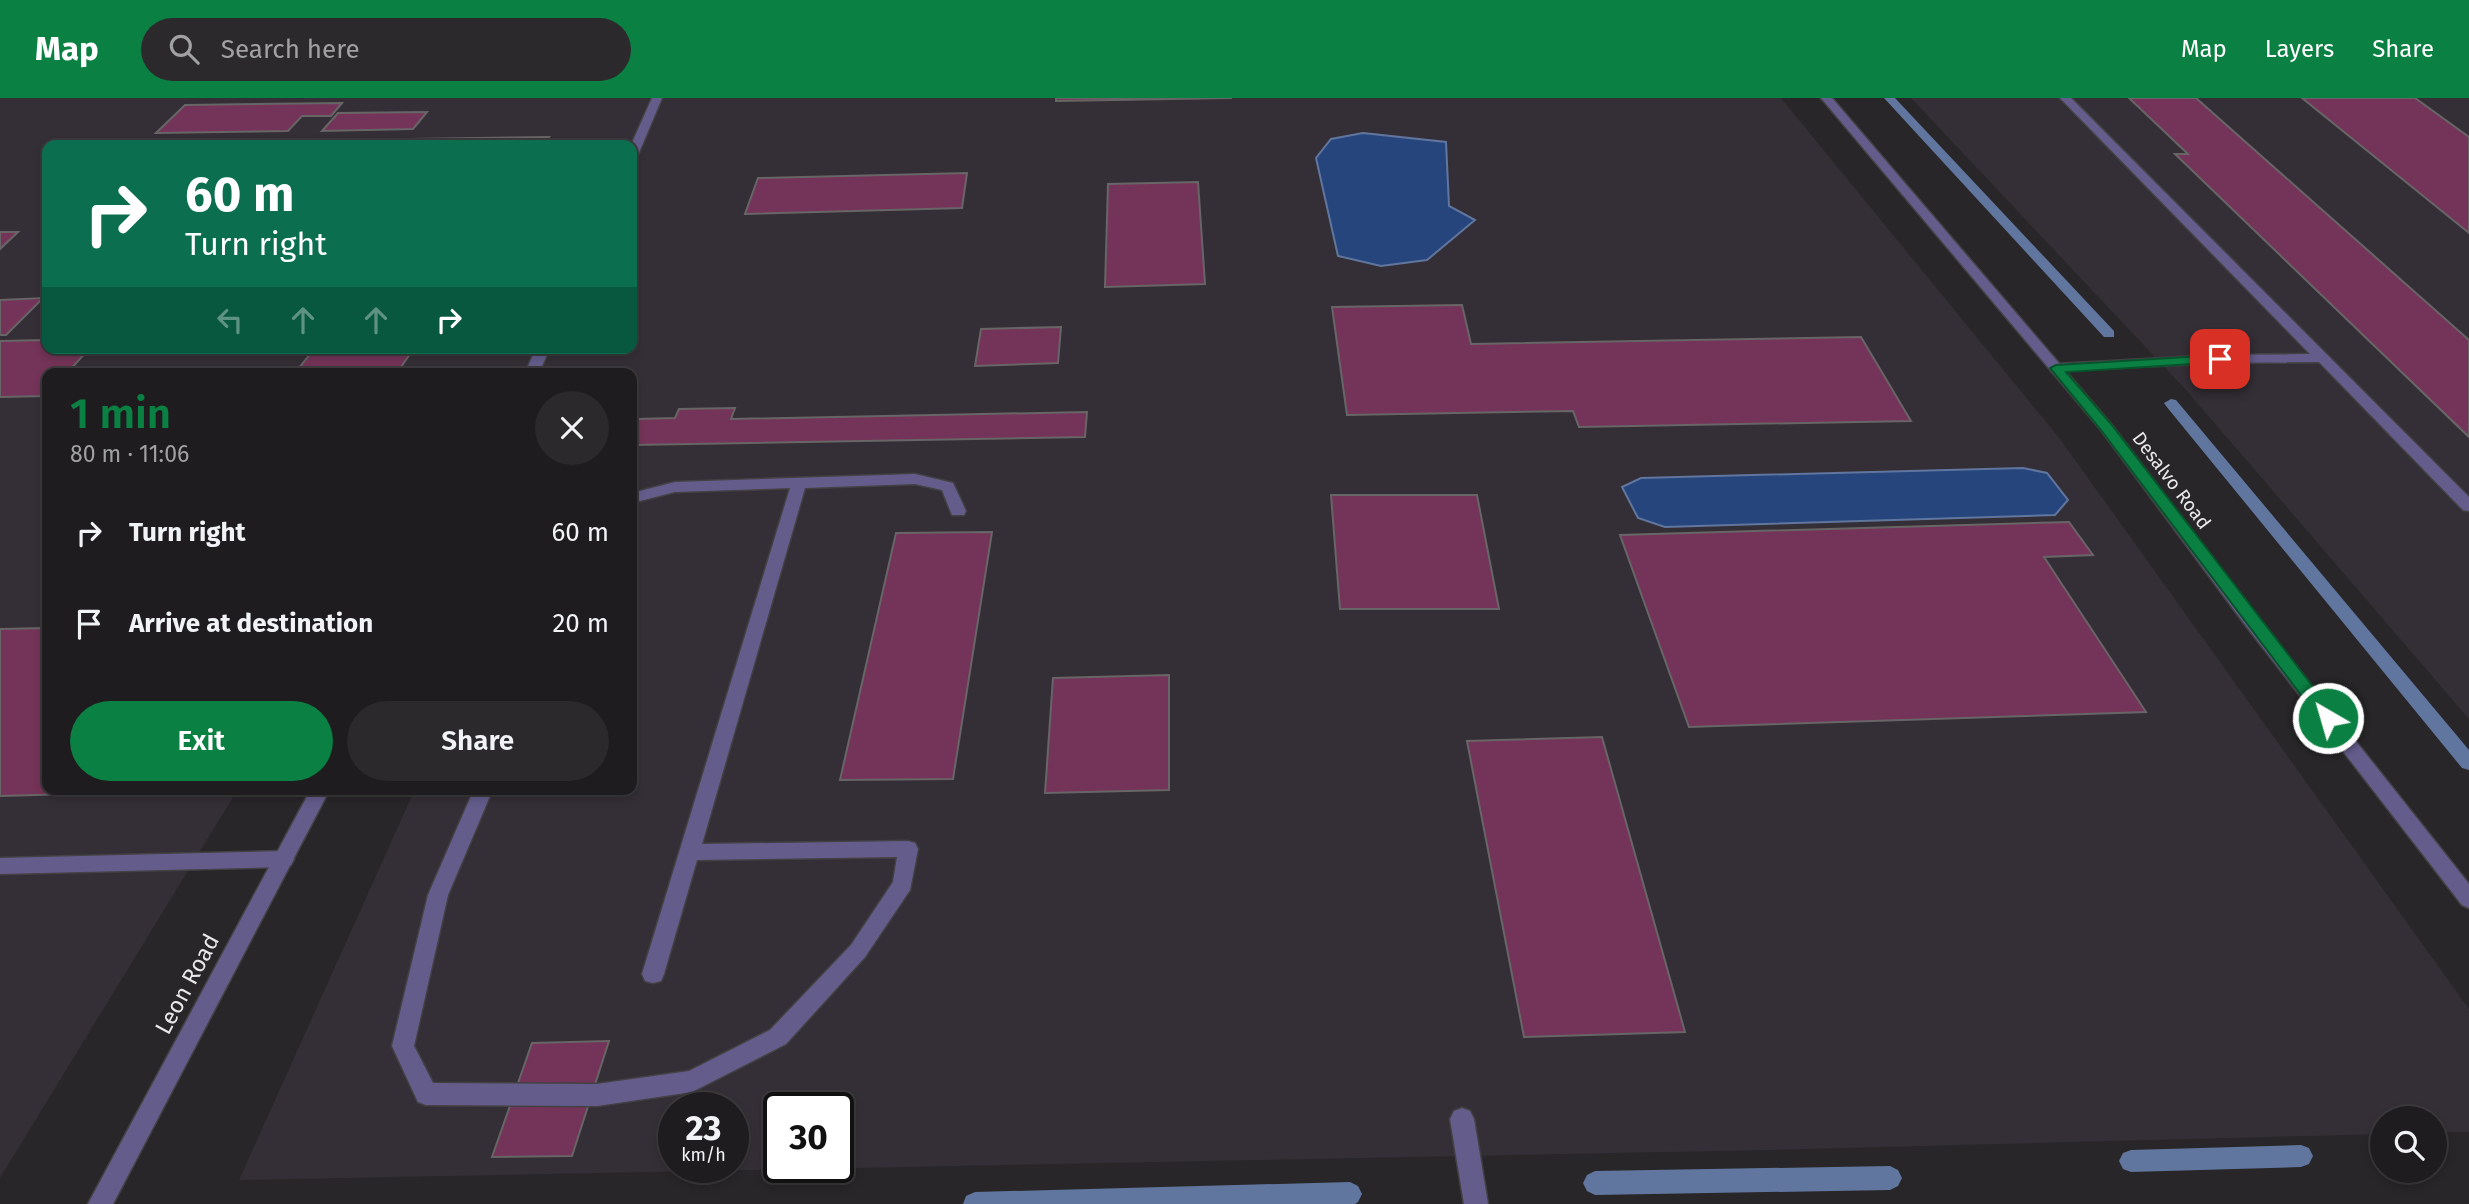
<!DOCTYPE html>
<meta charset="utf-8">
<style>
body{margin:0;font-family:"Fira Sans",sans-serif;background:#2b292b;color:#f1f3f6;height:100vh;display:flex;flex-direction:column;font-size:26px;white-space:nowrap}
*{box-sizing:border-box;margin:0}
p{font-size:23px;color:#a1a1a4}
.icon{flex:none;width:38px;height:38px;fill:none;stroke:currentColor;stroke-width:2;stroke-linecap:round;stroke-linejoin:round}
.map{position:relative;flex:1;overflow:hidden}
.drawer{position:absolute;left:42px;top:270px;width:595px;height:427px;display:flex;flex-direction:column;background:#1e1c1e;border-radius:14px;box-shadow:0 4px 10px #0003,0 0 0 2px #3c3a3c}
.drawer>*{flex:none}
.banner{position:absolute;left:42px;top:42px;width:595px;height:214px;border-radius:14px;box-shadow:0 4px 10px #0003,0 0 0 2px #3c3a3c;background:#0b6e4f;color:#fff;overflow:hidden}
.buttons{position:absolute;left:2370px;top:1008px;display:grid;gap:14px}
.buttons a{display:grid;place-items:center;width:77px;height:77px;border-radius:50%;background:#1e1c1e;box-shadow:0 4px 10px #0003,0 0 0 2px #3c3a3c;font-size:35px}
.speed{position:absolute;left:658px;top:994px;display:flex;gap:14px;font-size:35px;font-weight:700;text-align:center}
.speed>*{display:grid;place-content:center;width:91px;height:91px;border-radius:50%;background:#1e1c1e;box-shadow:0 4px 10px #0003,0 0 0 2px #3c3a3c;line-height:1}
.speed small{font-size:18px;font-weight:400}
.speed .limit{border:4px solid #111;border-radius:10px;background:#fff;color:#111}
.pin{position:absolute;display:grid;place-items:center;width:60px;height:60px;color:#fff;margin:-30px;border-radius:14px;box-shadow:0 4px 10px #0006}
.me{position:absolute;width:77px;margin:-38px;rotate:322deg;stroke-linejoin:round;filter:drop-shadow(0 0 5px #0008)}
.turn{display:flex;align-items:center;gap:24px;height:147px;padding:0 28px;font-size:32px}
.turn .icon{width:91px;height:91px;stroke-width:2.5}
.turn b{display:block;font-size:49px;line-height:60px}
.lanes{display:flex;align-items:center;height:66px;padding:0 28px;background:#0003;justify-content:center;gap:35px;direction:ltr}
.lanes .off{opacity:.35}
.round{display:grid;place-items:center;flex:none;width:74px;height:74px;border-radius:37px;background:#2b292b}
.summary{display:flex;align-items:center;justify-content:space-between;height:119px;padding:0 28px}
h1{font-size:42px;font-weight:600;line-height:52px;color:#0b8043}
.action{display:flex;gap:14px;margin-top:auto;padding:14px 28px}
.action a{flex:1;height:80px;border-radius:42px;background:#0b8043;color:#fff;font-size:28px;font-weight:600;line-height:80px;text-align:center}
.action a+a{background:#2b292b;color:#f1f3f6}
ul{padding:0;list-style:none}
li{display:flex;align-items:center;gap:21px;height:91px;padding:0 28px}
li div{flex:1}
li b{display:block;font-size:26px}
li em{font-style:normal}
header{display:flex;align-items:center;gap:42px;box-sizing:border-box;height:98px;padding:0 35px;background:#0b8043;color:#fff}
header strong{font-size:33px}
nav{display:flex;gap:38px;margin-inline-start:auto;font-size:24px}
.search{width:490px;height:63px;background:#2b292b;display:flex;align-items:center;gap:18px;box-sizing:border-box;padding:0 24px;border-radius:38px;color:#a1a1a4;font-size:26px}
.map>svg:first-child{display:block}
.built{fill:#342f36;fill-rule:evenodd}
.water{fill:#26457d;stroke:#61769e;stroke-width:2}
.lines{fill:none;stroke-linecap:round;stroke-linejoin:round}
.stream{fill:#61769e;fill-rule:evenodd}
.building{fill:#743358;stroke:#686566;stroke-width:2}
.service-casing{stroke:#434143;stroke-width:3}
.minor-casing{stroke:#434143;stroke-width:3}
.service{fill:#645d8c;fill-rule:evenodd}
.minor{fill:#645d8c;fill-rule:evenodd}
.route{fill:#0b8043;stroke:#07532c;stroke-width:2}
.labels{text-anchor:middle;stroke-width:7;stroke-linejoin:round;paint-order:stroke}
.street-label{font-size:19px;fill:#eae9ea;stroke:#282628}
.near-street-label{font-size:23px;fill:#eae9ea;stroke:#282628}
</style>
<header>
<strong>Map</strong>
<div class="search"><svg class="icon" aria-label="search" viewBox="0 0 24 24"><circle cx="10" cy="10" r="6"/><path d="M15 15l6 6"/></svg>Search here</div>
<nav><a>Map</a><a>Layers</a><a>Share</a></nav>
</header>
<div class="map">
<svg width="2469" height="1106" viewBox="0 0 2469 1106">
<rect width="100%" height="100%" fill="#282628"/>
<!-- built -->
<path class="built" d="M0,0H1781L2060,341L2469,911V1034H2434V1020H2382V1036L1766,1052L239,1082L415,691H632V275H47V691H238L0,1080ZM47,47H632V250H47ZM674,1010H733V1069H674ZM779,1010H838V1069H779Z
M1911,0H2469V621L2186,292Z"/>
<!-- water -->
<path class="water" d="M1363,35L1446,44L1449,108L1475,122L1427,162L1381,168L1338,158L1316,60L1331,41Z
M2023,370L2047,375L2068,402L2055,417L1665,429L1638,420L1622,389L1641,380Z"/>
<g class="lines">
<!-- stream -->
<path class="stream" d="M1884,0H1895L2114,233V239H2104Z
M2171,301L2176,302L2469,652V672L2462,670L2166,308L2164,305Z
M2301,1047L2309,1050L2313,1058L2309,1066L2301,1069L2131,1074L2123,1071L2119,1063L2123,1055L2131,1052Z
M1890,1068L1898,1072L1902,1080L1898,1088L1890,1092L1595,1097L1587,1093L1583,1085L1587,1077L1595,1073Z
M1350,1084L1358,1088L1362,1096L1358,1104L1355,1106H963L966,1098L975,1094Z"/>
</g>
<!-- building -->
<path class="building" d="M1056,0H1232L1056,3Z
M2129,0H2196L2469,242V339L2175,56H2188Z
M2302,0H2415L2469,39V135Z
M342,5L331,18H302L288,33L156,35L185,7Z
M427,14L413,31L322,33L338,15Z
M549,39L543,47H135L138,45Z
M967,75L962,110L745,116L758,80Z
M1198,84L1205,186L1105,189L1108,86Z
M0,134H18L0,151Z
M43,200L6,237H0V202Z
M1462,207L1471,246L1861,239L1911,323L1579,329L1573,313L1347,317L1332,209Z
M1061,229L1058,265L975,268L981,231Z
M47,242V250H90L67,275H47L46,298L0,299V243Z
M315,250H414L397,275H295Z
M735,310L731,321L1087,314L1085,339L632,347V330L636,321L675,320L679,311Z
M1331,397H1477L1499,511H1340Z
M2069,424L2093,457L2044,459L2146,614L1689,629L1620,437Z
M992,434L953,681L840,682L896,435Z
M47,530V691H147L145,694L0,698V531Z
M1169,577V692L1045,695L1053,580Z
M1602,639L1685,934L1524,939L1467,643Z
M609,943L572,1058L492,1059L532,945Z"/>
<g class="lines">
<defs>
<path id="service" d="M2060,0H2071L2469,399V413L2463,412L2319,264L2220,265L2051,273V267L2056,266L2220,257L2310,256Z
M915,376L953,385L966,413L964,417H952L942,392L915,386L805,390L702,746L908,743L915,745L918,751L910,792L865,859L786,946L692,994L597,1008L426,1007L418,1004L392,948L428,797L474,691H493L448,797L414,948L433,985L597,986L689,973L770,932L851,847L893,784L897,759L697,762L664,876L661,883L653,885L645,883L642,876L790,390L675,394L632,405V395L675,384Z
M284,753L291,755L294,761L291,767L284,769L0,776V760Z
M1462,1010L1470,1013L1474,1021L1488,1106H1464L1450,1021L1454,1013Z"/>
<path id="minor" d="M652,0H662L638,57L632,60L631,47Z
M1821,0H1832L2111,326L2255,516L2469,786V810L2462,807L2243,524L2101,332Z
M536,250H550L539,275H525Z
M311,691H330L113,1106H88Z"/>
</defs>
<!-- service casing -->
<use href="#service" class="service-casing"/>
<!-- minor casing -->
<use href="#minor" class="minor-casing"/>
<!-- service -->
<use href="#service" class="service"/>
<!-- minor -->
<use href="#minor" class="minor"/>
</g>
<!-- route -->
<path class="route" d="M2220,257L2224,258V264L2066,274L2111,326L2334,616L2336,620L2328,627L2322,625L2101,332L2050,270L2056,267Z"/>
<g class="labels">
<!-- street labels -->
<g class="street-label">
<text transform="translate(2172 382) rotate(53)" y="7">Desalvo Road</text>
</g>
<!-- near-street labels -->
<g class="near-street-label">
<text transform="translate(187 886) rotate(-62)" y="8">Leon Road</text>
</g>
</g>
</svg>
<div class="buttons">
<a><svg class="icon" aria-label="search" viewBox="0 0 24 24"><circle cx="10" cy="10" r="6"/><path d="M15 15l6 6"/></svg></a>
</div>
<div class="speed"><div>23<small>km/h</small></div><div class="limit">30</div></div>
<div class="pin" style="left:2220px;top:261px;background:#d93025"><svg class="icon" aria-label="arrive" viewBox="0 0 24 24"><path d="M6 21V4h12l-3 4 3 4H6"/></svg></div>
<svg class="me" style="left:2328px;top:620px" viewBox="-20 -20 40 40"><circle r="17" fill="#0b8043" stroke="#fff" stroke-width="3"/><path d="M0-11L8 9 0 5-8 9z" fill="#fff"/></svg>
<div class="banner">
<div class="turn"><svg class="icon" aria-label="right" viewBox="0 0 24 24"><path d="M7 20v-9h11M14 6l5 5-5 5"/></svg><div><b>60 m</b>Turn right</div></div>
<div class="lanes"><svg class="icon off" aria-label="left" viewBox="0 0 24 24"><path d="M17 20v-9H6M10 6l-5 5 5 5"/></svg><svg class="icon off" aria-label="ahead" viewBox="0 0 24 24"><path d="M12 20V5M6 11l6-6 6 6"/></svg><svg class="icon off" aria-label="ahead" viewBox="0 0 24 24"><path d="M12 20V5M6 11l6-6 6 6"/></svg><svg class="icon" aria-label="right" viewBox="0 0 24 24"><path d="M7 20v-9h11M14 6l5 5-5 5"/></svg></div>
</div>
<section class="drawer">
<div class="summary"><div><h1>1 min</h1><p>80 m · 11:06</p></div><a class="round"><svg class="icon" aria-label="close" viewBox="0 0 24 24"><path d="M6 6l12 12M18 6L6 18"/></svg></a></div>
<ul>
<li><svg class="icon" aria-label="right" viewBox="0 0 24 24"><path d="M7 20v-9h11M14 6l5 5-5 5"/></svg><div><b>Turn right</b></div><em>60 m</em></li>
<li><svg class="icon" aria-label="arrive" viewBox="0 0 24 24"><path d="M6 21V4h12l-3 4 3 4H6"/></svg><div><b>Arrive at destination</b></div><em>20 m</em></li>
</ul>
<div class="action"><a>Exit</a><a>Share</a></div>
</section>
</div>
